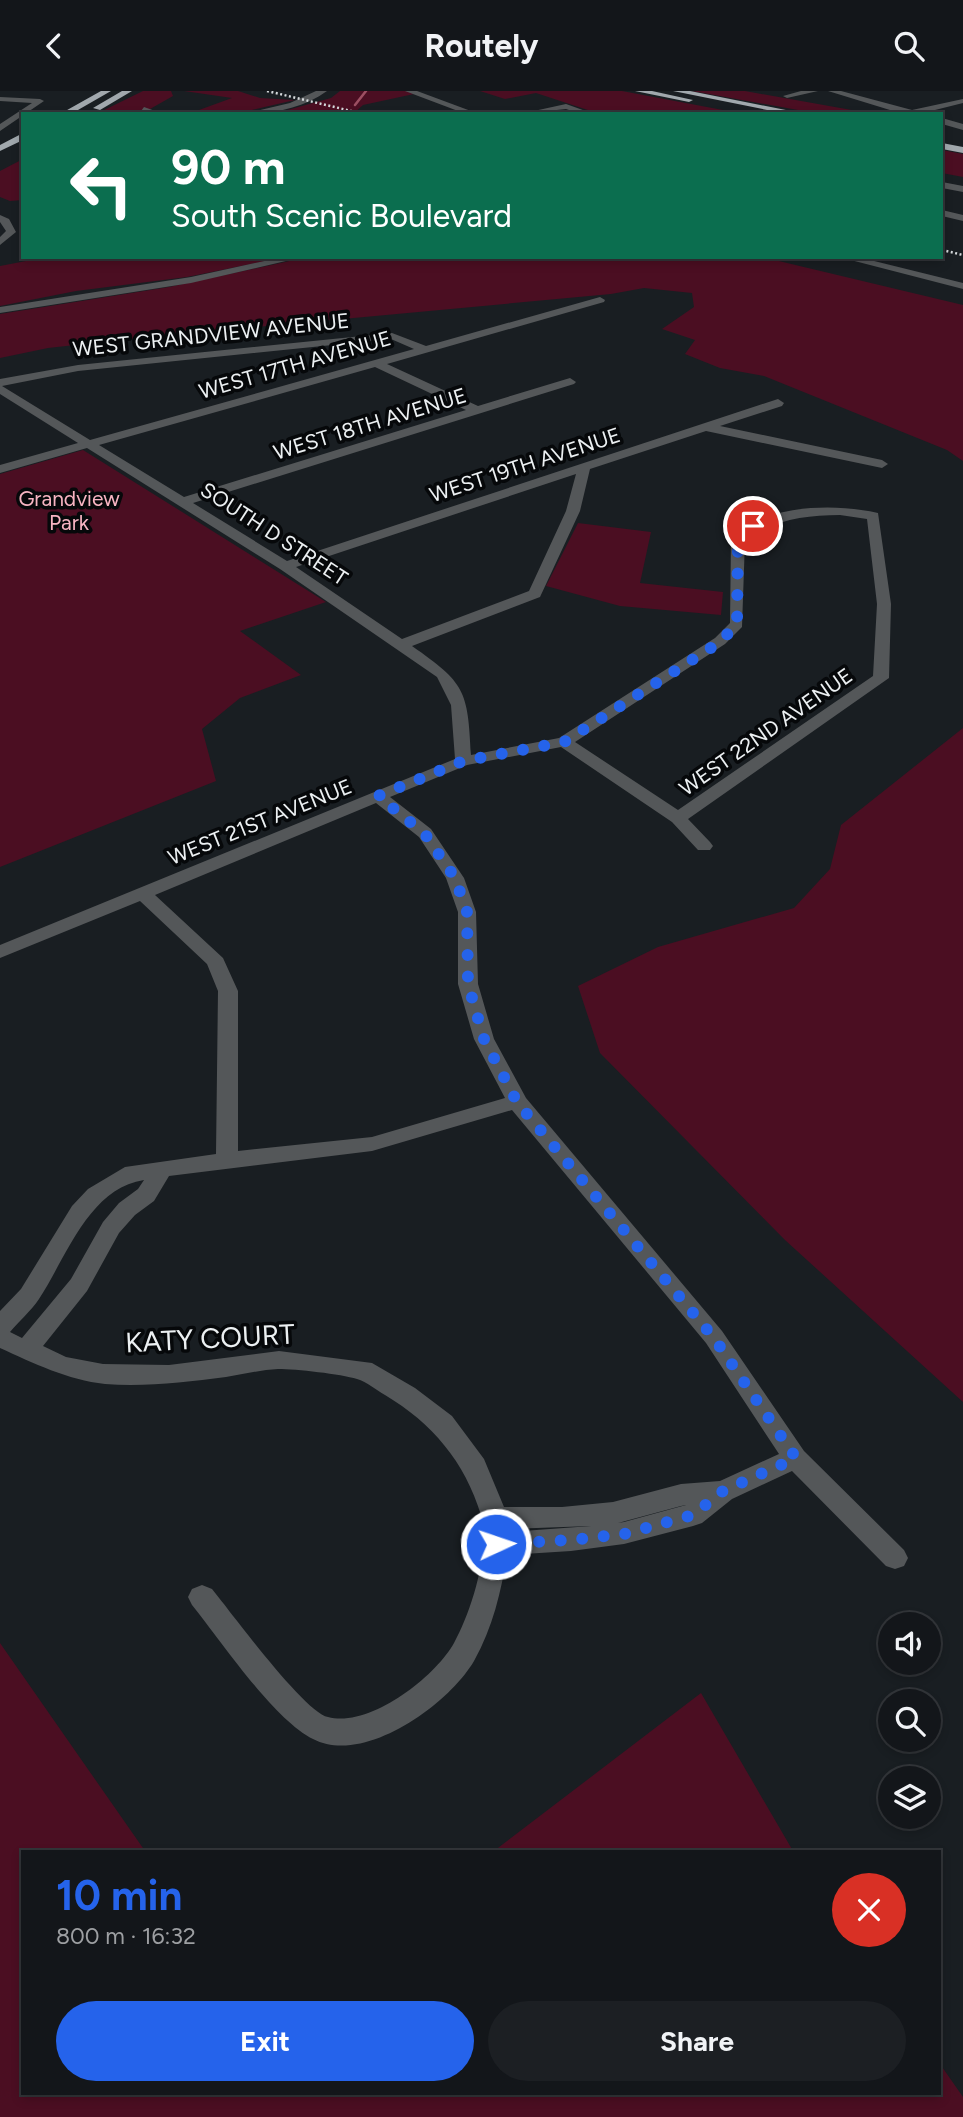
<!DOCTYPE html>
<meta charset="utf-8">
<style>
body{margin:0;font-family:Figtree,sans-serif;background:#1c1f23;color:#f1f3f6;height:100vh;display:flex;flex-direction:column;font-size:26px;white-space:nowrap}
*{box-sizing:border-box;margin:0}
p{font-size:23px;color:#9d9fa2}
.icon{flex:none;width:38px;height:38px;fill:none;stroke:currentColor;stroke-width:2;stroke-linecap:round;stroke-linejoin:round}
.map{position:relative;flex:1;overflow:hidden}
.side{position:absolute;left:21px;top:1759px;width:920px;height:245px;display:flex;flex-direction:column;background:#13161a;border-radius:0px;box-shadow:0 4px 10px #0003,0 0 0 2px #323539}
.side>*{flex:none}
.guide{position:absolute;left:21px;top:21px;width:922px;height:147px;border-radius:0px;box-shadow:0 4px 10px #0003,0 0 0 2px #323539;background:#0b6e4f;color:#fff;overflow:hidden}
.controls{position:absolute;left:878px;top:1521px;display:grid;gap:14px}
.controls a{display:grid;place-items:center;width:63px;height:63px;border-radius:50%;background:#13161a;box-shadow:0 4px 10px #0003,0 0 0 2px #323539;font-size:35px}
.pin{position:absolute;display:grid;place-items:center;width:60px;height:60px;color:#fff;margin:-30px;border:4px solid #fff;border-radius:50%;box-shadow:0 2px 7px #0007}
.me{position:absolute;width:77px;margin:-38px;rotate:87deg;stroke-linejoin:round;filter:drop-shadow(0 0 5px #0008)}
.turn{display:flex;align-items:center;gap:24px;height:147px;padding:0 35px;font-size:32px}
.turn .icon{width:91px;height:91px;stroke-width:2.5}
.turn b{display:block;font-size:49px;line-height:60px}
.round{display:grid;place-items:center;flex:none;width:74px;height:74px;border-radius:37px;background:#1c1f23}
.head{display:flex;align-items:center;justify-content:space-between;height:119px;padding:0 35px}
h1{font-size:42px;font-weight:700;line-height:52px;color:#2563eb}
.button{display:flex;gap:14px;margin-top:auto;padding:14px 35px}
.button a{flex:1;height:80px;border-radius:42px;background:#2563eb;color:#fff;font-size:28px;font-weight:700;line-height:80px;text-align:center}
.button a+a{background:#1c1f23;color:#f1f3f6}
header{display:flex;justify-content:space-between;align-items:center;height:91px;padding:0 35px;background:#13161a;font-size:32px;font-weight:700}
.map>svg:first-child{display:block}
.green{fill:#4b0e22}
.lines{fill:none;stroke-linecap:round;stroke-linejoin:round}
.stream{stroke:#9c4f62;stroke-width:2.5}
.minor{fill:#545759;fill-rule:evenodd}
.highway{fill:#a1a8ad;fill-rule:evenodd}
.rail{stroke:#d4d8db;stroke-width:2.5;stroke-dasharray:2 2.5;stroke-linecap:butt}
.route{stroke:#2563eb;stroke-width:12;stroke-dasharray:0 21.6}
.labels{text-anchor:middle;stroke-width:7;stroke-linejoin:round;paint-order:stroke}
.far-street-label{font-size:21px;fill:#ecf0f2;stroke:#06080a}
.far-park-label{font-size:21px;fill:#f7b4c2;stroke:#06080a}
.near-street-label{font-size:28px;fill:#ecf0f2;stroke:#06080a}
</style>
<header><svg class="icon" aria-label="back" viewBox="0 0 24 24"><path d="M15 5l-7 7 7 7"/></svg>Routely<svg class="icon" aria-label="search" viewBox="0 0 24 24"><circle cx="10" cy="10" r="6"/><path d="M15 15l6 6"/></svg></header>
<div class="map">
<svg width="963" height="2026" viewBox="0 0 963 2026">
<rect width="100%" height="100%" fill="#191e22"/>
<!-- green -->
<path class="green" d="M143,0H171L173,5L150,18L141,20L147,23H96Z
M184,0H238L260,7L295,9L234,23H188L232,7Z
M340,0H406L414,3L363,14L353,23H273L331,7Z
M480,0H622L744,23H600L536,2L505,8Z
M692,0H745L874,23H820Z
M942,59L963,63V86L942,82Z
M23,68V109L10,110L0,106V80Z
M47,166H286L187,186L76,200L0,215V175Z
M308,166H762L963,214V370L947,359L764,285L720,277L685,263L695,249L662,238L694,216L692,202L644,197L611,203L148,246L48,257L0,267V223L169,196Z
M83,359L326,511L240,540L301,584L240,607L202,638L216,690L0,776V383Z
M578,432L651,441L640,492L723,501L721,524L620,515L546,495Z
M963,637V1311L785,1149L600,962L578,895L658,856L794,817L830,778L841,734Z
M0,1552L145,1760H23V2002H940V1973L963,2006V2026H0Z
M701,1602L793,1760H494Z"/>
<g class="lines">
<!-- stream -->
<path class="stream" d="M355,14L366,0
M336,23L339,21"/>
<!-- minor -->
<path class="minor" d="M316,0H327C304,17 272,23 244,23L290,12Z
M405,0H417L479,23H466Z
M801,0H818L787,7L783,5Z
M828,0H841L912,19L963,8V12L919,23H903Z
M0,6L40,8L44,10L0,40V33L32,12L0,10Z
M566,13L594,23H581L566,18L520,23Z
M144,16L158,21L159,23L141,20Z
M942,27L963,33V39L942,33Z
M942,91L963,95V101L942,97Z
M942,119L963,124V130L942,125Z
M0,124L9,128L16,141L0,154V146L6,140L0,131Z
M283,166H303L191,192L0,222V216L191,186Z
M839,166H858L963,192V198Z
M600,206L605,209L604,211L387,273L478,315L570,287L576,291L574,293L193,412L287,470L778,308L784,312L782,315L720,335L882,369L888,373L882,377L706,340L590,378L580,420L540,506L412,555C465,592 468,599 471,664L559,647L715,547L730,532L731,448C763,413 835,412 878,422L891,513L889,587L688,728L710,751L713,755L710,759H698L672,731L561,656L467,674L390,706L431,738L464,787L476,821L478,893L494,948L526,1007L722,1240L804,1360L904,1459L908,1467L904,1475L895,1478L886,1475L792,1380L732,1408L702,1432L693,1435L624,1453L571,1460L507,1464C501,1501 493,1536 474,1570C449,1613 364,1675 313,1648C273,1628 222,1551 192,1514L188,1506L192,1498L202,1494L212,1498C231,1521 304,1621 328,1626C370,1637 435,1586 454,1552C471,1522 491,1458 481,1424C465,1371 432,1332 385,1304C376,1299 367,1291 357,1288C341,1283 296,1278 278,1278C261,1279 243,1283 226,1286C186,1291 146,1296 105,1293C68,1289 33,1272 0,1257V1220L21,1198L72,1115L88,1098L125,1076L216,1063L218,900L207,873L140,810L0,867V854L455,668L451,614L437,586L280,478L87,357L0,382V374L78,352L0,303V288L78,274L392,242L426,255ZM391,248L414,258L90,349L2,295L78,280ZM375,276L466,319L184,406L99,354ZM576,383L566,420L529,500L402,548L296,476ZM840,424L867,428L877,513L873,585L678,719L575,651L725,553L742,536L745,449C774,429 805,424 840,424ZM376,712L419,746L446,787L458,821V893L474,948L505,1007L372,1046L238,1060V900L223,867L155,804ZM512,1019L706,1252L779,1363L720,1390L681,1393L613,1411L562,1416H504L484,1368L452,1325L415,1297L372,1272L279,1260L169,1274L103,1273L66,1266L43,1255L87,1200L119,1142L135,1124L154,1110L169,1085L372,1060ZM144,1089L138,1098L119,1112L103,1131L71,1188L22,1247L10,1241C19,1230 31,1220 39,1208C66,1167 89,1097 144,1089ZM686,1414L624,1431L618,1432L681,1415ZM591,1435L509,1441V1438Z"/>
<!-- highway -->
<path class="highway" d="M101,0H111L71,23H60Z
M122,0H132L100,19L93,17Z
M635,0H652L693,9L689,11Z
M673,0H690L806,23H787Z
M23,42V49L0,60V54Z
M942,52L963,56V62L942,58Z"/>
<!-- rail -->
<path class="rail" d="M267,0L364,23
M942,159L963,164"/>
</g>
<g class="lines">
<!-- route -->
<path class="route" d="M496,1453L571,1449L624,1443L693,1424L723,1400L796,1367L714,1247L517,1011L484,948L468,893L467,821L455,787L425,743L378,705L463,670L564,651L720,551L737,533L738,448L753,435"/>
</g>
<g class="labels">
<!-- far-street labels -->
<g class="far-street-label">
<text transform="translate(211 244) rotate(-6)" y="7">WEST GRANDVIEW AVENUE</text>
<text transform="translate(295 274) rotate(-16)" y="7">WEST 17TH AVENUE</text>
<text transform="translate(370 333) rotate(-17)" y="7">WEST 18TH AVENUE</text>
<text transform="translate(525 374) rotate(-18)" y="7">WEST 19TH AVENUE</text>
<text transform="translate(274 443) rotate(33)" y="7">SOUTH D STREET</text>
<text transform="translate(766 641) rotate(-35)" y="7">WEST 22ND AVENUE</text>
<text transform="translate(260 731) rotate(-22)" y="7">WEST 21ST AVENUE</text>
</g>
<!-- far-park labels -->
<g class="far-park-label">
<text x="69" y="415">Grandview<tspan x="69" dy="24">Park</tspan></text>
</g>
<!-- near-street labels -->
<g class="near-street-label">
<text transform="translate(210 1247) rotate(-3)" y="10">KATY COURT</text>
</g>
</g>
</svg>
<div class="controls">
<a><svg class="icon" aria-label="sound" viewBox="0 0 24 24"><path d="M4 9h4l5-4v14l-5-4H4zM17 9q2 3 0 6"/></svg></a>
<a><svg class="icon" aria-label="search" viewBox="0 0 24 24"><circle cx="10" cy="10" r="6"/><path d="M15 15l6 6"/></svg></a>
<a><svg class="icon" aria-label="layers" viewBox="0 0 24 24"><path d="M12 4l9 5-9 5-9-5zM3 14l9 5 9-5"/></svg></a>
</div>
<div class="pin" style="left:753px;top:435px;background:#d93025"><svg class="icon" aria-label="arrive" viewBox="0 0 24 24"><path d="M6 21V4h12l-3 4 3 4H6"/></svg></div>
<svg class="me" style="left:496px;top:1453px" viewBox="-20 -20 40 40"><circle r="17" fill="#2563eb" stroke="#fff" stroke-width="3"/><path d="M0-11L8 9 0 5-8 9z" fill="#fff"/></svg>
<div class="guide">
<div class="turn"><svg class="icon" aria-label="left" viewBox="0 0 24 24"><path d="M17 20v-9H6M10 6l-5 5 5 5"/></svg><div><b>90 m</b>South Scenic Boulevard</div></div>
</div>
<section class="side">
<div class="head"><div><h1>10 min</h1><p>800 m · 16:32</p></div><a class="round" style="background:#d93025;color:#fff"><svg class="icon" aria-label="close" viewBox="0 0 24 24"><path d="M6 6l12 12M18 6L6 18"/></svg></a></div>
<div class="button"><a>Exit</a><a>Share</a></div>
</section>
</div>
